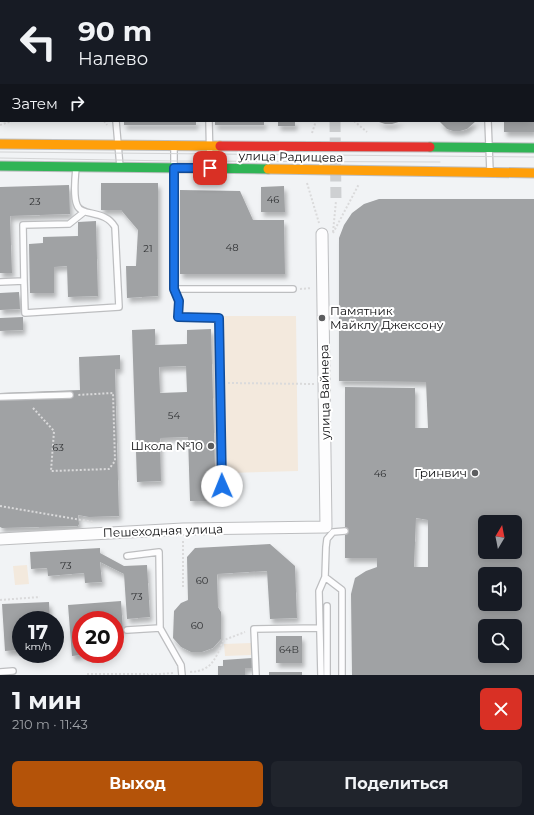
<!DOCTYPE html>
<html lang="ru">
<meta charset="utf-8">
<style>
body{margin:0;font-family:Montserrat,sans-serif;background:#20242c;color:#f1f3f6;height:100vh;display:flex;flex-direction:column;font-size:15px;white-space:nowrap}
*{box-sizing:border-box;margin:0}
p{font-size:13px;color:#9ea1a6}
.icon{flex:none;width:22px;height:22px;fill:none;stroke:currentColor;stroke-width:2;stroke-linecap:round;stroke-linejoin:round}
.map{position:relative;height:675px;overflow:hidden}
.details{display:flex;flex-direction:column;background:#171b24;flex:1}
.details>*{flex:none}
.banner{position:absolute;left:0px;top:0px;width:534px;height:122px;box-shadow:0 2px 10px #0003;background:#171b24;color:#f1f3f6;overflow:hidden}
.needle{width:26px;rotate:10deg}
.buttons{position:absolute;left:478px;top:515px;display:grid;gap:8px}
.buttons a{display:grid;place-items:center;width:44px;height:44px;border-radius:6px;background:#171b24;box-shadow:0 2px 10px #0003;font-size:20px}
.speed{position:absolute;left:12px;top:611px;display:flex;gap:8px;font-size:20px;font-weight:700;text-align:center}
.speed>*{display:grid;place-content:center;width:52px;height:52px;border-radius:50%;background:#171b24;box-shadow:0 2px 10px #0003;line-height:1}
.speed small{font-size:10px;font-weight:400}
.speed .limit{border:6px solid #d22;background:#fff;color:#111}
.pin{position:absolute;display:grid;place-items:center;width:34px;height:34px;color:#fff;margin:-17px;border-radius:8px;box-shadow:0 2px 6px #0006}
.me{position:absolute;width:44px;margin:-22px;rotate:359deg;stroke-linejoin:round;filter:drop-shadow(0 0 3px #0008)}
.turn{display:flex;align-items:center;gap:14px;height:84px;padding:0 12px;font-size:18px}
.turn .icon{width:52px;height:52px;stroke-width:2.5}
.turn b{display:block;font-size:28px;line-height:34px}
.then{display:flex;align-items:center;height:38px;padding:0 12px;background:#0003;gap:8px;font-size:15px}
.round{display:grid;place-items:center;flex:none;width:42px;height:42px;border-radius:6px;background:#20242c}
.headline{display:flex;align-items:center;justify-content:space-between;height:68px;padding:0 12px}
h1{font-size:24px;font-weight:700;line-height:30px}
.cta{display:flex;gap:8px;margin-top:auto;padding:8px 12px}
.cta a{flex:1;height:46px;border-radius:6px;background:#b45309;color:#fff;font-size:16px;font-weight:700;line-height:46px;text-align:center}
.cta a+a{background:#20242c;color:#f1f3f6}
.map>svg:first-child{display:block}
.green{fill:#f3e9dd}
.building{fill:#a0a2a4;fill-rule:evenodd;filter:url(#shadow)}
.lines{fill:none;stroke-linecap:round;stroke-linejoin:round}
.street-tunnel{stroke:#ced0d2;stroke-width:11;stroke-dasharray:11 5.5;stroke-linecap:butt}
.lane-casing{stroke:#bdbec0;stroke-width:8}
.street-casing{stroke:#bdbec0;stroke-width:13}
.fast-casing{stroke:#bdbec0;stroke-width:11}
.slow-casing{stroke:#bdbec0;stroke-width:11}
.jam-casing{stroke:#bdbec0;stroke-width:11}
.path{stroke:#dadadb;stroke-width:2;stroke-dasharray:2 2;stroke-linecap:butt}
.lane{stroke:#fdfdfe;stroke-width:5.5}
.street{stroke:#fdfdfe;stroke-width:11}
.fast{stroke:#30b455;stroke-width:9}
.slow{stroke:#ff9f0a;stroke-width:9}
.jam{stroke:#e5322d;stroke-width:9}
.tram{stroke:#d3d4d5;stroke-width:1}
.route-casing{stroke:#114b97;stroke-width:10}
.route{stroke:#1a73e8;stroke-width:7}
.poi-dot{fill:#5c5d5f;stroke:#fff;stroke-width:1.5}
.labels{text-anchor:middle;stroke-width:4;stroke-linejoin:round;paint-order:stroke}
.number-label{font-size:10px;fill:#303234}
.street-label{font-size:12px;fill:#0b0c0e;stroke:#fff}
.poi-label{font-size:12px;fill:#0b0c0e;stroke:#fff;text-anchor:end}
</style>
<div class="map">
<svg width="534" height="675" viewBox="0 0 534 675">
<defs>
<filter id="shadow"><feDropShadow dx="2.5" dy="4.5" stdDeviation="2" flood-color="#0004"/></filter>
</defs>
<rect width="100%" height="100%" fill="#f1f3f5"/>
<!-- green -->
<path class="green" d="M223,316H296L298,471L227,473Z
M27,565L29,584L15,585L13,566Z
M251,643V655L225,656L224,644Z"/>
<!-- building -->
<path class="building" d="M124,121H196V125H124Z
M215,121H264V125H215Z
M278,121H295V126H278Z
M376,121H402L392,124H385Z
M439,121H476L467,129L460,131H453L447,129Z
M504,121H534V132H504Z
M101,183H158V296L127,298L126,266H136L138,230L121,210H101Z
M69,185L70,214L10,216L12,273H0V187Z
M284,186L285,212H261V187Z
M180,190L240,191L253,220H284L285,274H180Z
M379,199H534V675H352L351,594L355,578L366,571L377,567V558H345V387L415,388V428H428L426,382L339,381V238L344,225L352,213L364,204ZM416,518L428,520V567H414ZM485,522H515V552H485ZM485,574H515V604H485ZM485,626H515V656H485Z
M96,221L98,296L68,297L67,266L54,267V293H30L29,244L43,243V237L78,236V222Z
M19,292L20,309L0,310V293Z
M23,317V330L0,331V318Z
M155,329V345L187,344V330L211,329L216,501H190L188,437L160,438L161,481L137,482L132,330ZM186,366L187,392L160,393L159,367Z
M120,355V369H115L119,516L89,517L78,515L79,524L78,526L2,528L0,527V393L80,390L79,357Z
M270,544L295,566L297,618L270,619L267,571L217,574L218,607L221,612V639L213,648L202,652H191L181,647L173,638L174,611L181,603L188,600L187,557L195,548Z
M100,548V553L124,566L147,565L150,617L127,619L124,574L100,562L102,582L85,583L84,573L48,576L47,568L31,569L30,552Z
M121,601L123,630L115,631V620H81V655L72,656L68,605Z
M49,602L50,620H21V650L5,651L2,604Z
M276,636H302V663H276Z
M252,658V668H245V675H218V666H223V660Z
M269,672H302V675H269Z"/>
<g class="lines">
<!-- street-tunnel -->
<path class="street-tunnel" d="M335,121L336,201"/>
<defs>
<path id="lane" d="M39,0V1
M89,0V1
M175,0V1
M429,0V1
M503,0V1
M0,35H1
M116,121L120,167
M209,121L210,167
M488,121L490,171
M174,146V289L179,301V317L219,318L222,486
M24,281L23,225L69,224L84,212
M0,282L24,281L25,313L119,307L115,227C105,209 81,217 77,205C73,196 75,178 76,168
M174,289H293
M0,397L70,395
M127,556L159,552L160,628L181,665L182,675
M325,577L342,590V675
M327,606V675
M127,630L160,628
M0,672L13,671
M256,675L254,629L320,628
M321,675L319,591L325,577L326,547L327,539L333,532L345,531"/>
<path id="street" d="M319,0L320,1
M0,539L183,529L326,527L322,234"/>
<path id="fast" d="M430,147L534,148
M0,166L268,169"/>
<path id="slow" d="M0,144L220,146
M268,169L534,173"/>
<path id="jam" d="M220,146L430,147"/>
</defs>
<!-- lane casing -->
<use href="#lane" class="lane-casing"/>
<!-- street casing -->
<use href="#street" class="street-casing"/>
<!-- fast casing -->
<use href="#fast" class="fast-casing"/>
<!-- slow casing -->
<use href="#slow" class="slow-casing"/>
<!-- jam casing -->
<use href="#jam" class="jam-casing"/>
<!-- path -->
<path class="path" d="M104,121L107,125
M354,121L367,132
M0,125L12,121
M312,133L316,121
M307,183L319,223
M333,232L336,201
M333,233L359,184
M300,289L312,288
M228,383L314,384
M33,408L54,431L51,471L109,469L115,461L113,393L77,395
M0,506L93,522
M183,587V540
M0,600L40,597
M190,672C213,671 215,658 224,640L245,632
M87,674H148
M147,675L174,673"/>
<!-- lane -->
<use href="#lane" class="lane"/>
<!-- street -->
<use href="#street" class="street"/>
<!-- fast -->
<use href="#fast" class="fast"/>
<!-- slow -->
<use href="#slow" class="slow"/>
<!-- jam -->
<use href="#jam" class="jam"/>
<!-- tram -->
<path class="tram" d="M0,152L534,157
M0,158L174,161L440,162"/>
</g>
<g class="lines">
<defs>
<path id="route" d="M210,168H174V289L179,301L178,317L219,318L222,486"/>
</defs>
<!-- route casing -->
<use href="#route" class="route-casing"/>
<!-- route -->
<use href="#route" class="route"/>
</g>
<!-- markers -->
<g class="poi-dot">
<circle cx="322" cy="318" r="4"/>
<circle cx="211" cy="446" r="4"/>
<circle cx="475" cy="473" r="4"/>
</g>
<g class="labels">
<!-- number labels -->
<g class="number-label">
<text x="273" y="203">46</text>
<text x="35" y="205">23</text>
<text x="232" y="251">48</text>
<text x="148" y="252">21</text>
<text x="174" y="419">54</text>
<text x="58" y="451">63</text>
<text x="380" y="477">46</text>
<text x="66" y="569">73</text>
<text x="202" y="584">60</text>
<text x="137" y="600">73</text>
<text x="197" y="629">60</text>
<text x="289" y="653">64В</text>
</g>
<!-- street labels -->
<g class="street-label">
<text transform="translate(291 157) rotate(1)" y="4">улица Радищева</text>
<text transform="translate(325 392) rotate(-91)" y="4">улица Вайнера</text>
<text transform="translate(163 531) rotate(-2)" y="4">Пешеходная улица</text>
</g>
<!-- poi labels -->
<g class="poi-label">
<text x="330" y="315" text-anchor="start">Памятник<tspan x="330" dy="14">Майклу Джексону</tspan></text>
<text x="203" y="450">Школа №10</text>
<text x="467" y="477">Гринвич</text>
</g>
</g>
</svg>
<div class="buttons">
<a><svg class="needle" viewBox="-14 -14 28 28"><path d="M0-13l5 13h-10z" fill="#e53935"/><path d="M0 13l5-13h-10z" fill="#9ea1a6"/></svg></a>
<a><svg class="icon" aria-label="sound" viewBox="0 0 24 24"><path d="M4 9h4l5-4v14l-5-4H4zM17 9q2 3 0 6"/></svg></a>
<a><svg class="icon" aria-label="search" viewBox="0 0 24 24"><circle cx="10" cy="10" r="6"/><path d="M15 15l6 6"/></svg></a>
</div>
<div class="speed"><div>17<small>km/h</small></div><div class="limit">20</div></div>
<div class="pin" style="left:210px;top:168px;background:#d93025"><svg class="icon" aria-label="arrive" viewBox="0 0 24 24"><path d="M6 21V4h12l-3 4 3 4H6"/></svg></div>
<svg class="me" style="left:222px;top:486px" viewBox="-20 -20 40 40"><circle r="19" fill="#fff"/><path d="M0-13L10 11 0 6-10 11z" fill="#1a73e8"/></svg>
<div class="banner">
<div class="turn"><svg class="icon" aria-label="left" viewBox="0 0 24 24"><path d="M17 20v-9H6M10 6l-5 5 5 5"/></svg><div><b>90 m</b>Налево</div></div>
<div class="then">Затем<svg class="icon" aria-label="right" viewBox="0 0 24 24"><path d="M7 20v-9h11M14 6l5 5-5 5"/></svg></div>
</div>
</div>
<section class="details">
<div class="headline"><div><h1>1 мин</h1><p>210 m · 11:43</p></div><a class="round" style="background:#d93025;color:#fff"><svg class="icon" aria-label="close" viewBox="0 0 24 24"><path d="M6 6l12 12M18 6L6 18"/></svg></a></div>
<div class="cta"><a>Выход</a><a>Поделиться</a></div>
</section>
